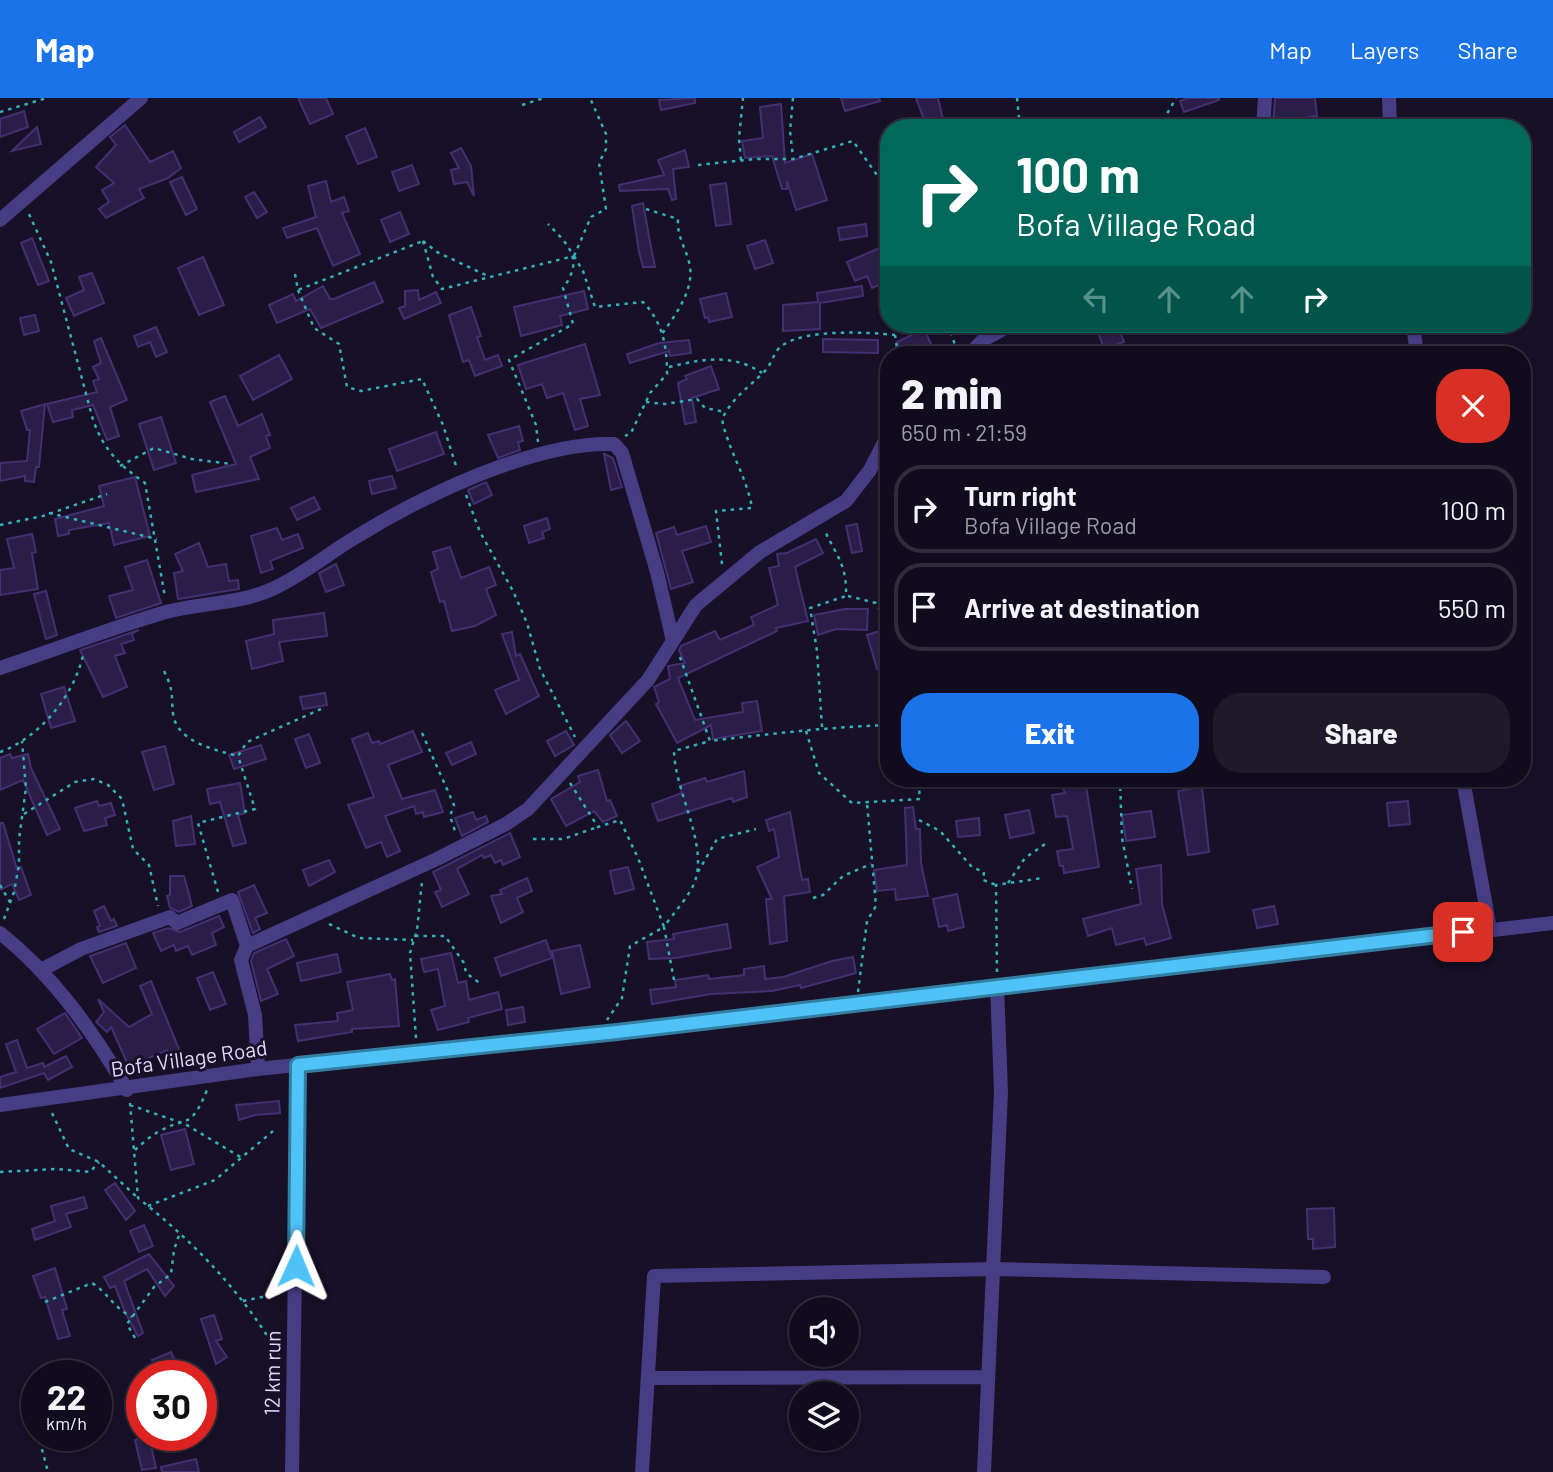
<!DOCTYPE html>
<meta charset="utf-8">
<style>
body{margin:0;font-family:Barlow,sans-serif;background:#1e1a2a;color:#f1f3f6;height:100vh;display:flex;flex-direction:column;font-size:26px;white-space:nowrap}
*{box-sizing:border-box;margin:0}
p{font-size:23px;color:#9c9ba4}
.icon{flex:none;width:38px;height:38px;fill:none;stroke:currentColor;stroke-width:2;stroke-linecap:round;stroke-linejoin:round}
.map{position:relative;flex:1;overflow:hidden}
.sheet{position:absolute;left:880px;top:248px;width:651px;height:441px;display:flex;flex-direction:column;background:#110c1d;border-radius:28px;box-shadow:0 2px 5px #0004,0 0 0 2px #302c3b}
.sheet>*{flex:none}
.hud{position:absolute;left:880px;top:21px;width:651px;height:214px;border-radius:28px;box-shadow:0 2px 5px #0004,0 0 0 2px #302c3b;background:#00695c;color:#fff;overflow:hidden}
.controls{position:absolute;left:789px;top:1199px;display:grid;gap:14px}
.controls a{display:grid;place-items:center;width:70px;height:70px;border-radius:50%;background:#110c1d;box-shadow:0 2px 5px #0004,0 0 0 2px #302c3b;font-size:35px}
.speed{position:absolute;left:21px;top:1262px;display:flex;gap:14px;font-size:35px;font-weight:700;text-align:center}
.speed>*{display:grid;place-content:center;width:91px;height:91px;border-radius:50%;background:#110c1d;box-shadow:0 2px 5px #0004,0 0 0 2px #302c3b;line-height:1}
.speed small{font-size:18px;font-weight:400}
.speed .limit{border:10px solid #d22;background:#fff;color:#111}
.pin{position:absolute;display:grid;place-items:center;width:60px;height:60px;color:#fff;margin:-30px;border-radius:14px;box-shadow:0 4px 10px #0006}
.me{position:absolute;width:77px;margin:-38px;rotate:1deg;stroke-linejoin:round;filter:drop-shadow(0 0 5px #0008)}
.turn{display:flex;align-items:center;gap:24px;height:147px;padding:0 21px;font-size:32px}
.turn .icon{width:91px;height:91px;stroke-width:2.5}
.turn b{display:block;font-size:49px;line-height:60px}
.lanes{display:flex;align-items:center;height:66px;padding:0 21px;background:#0003;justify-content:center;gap:35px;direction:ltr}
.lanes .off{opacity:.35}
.round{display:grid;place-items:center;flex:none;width:74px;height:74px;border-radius:28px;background:#1e1a2a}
.overview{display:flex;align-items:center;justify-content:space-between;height:119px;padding:0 21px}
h1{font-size:42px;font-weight:800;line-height:52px}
.action{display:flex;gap:14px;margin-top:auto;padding:14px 21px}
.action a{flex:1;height:80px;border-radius:28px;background:#1a73e8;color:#fff;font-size:28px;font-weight:800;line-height:80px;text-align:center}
.action a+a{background:#1e1a2a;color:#f1f3f6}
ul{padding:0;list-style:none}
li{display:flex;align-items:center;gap:21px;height:88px;margin:0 14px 10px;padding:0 7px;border:4px solid #302c3b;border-radius:28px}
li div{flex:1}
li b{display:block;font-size:26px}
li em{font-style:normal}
header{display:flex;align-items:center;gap:42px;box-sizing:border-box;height:98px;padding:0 35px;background:#1a73e8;color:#fff}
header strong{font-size:33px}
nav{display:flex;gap:38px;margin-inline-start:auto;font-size:24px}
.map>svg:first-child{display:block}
.building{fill:#2a1d48;stroke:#442f73;stroke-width:2}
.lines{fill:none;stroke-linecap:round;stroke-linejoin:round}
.path{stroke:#33b1b7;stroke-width:2.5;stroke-dasharray:3.5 5;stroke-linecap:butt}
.street{stroke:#473d85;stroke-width:14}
.route-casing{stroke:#337fa1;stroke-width:18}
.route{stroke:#4fc3f7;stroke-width:12}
.labels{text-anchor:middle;stroke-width:6;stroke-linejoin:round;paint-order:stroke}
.street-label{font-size:21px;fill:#e0d8fe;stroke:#171027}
</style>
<header>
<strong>Map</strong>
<nav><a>Map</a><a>Layers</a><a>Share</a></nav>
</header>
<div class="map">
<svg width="1553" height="1374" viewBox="0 0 1553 1374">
<rect width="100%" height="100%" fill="#171027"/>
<!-- building -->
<path class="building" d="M298,0H326L333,16L310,26Z
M695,0V5L661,12L659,2Z
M841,0H879L880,3L845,13Z
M916,0H938L945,30H927Z
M1188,0H1219V2L1184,14L1180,3Z
M1275,0H1315L1317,18L1308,19L1309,24L1291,26L1292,30H1273Z
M781,6L785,65L812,56L827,102L796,112L787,83V91H782L772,58L745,60L742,43L763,40L760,9Z
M24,13L28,29L0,39V21Z
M260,19L266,29L239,44L234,34Z
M125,27L150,64L173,53L181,70L168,80L139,91L144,100L106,120L99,111L109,104L102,92L114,85L96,69L116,47L110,39Z
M37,29L41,46L12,53Z
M365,30L377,59L358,66L346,38Z
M461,50L471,68L474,98L467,84L454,86L451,72L459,70L451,55Z
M685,52L689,69L673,71L676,101L672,102L668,91L620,93L619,87L664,77L658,62Z
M412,67L419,86L399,93L392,74Z
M182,79L197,111L186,117L170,84Z
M326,83L331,104L344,99L349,113L342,115L360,156L333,168L317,130L287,140L283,130L316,119L308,88Z
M726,85L731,126L716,128L710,87Z
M254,94L267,114L257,120L245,99Z
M643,105L650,144L655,169H643L639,154L632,108Z
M400,114L409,136L390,144L381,122Z
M866,126L867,138L840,142L838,130Z
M32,140L49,183L38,187L21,145Z
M765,142L773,165L755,171L747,148Z
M889,146V183L872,190L867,178L855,183L847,164Z
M203,159L224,207L199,217L178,170Z
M92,175L104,205L74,218L66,200L84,192L79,179Z
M374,184L383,204L321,230L310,211L277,225L269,207L293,196L296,203L323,188L330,201H334Z
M862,188L863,198L820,205V231L783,233V207L818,204L817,195Z
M418,192L419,202L436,194L441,205L404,221L399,210L405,208V193Z
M584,193L588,211L560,218L562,227L521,238L514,209Z
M726,195L732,219L709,224L708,219L705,220L700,201Z
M471,209L481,238L477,239L485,262L498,257L502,268L475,278L469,262L463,264L449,217Z
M35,217L39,233L24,237L20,220Z
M1095,226H1117L1124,244L1104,251Z
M156,229L167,254L156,259L150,244L138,249L134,238Z
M924,231L934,252L923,257H903L897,244Z
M101,240L127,302L110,309L119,338L107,342L93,307L72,312L73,319L53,324L47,306L97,294L93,283L99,281L93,269L101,265L94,243Z
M823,241L878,242V255L823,254Z
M689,242L691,255L670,258L669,253L630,265L627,256L659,245Z
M585,246L600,297L580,301L588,328L575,332L563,295L547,300L542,286L526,291L518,267Z
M279,257L292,281L253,302L240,278Z
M711,268L719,291L692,300L696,324L685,326L678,285L687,281L685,278Z
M225,298L238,328L262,316L270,337L266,338L270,350L250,359L259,381L196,394L192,377L236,366L210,304Z
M45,306L39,369H36L34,384L25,383V378L0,383V365L27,363L30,332H27L21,313Z
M161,319L176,365L154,372L139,326Z
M519,328L523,343L518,344L520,352L498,360L488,337Z
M436,334L444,356L397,373L389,351Z
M604,356L613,360L622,389L611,392Z
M392,378L396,390L372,396L369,383Z
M135,379L150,438L114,447L109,425L69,432V436L58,438L55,421L104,408L99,388Z
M486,384L492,397L474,406L468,392Z
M314,399L320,411L297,422L291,410Z
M547,420L550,431L542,434L544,440L529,445L524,428Z
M857,426L862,453L852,455L846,428Z
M706,428L711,444L682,453L693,484L671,491L656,435L674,429L677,437Z
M277,430L282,442L298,436L303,450L270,463L273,471L261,475L251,438Z
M32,436L36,454L32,455L38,491L0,497V472L14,470L7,441Z
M816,441L823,455L795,469L808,523L776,530L777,533L678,580L695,622L743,614L742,605L757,603L762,633L713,641L711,627L677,645L656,606L659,604L654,589L670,581L668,568L685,565L679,552L681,548L715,533L720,542L754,527L751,519L778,507L769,470L779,468L777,456L787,455Z
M199,445L208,469L226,466L229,483L238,482L239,491L178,501L174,475L183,473L175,456Z
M450,449L461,480L489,469L496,487L486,491L496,517L475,528L452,533L444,503L440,504L431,474L438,471L433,454Z
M147,462L161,505L116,520L109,498L133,492L125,469Z
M336,466L344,487L326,494L319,475Z
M46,493L57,537L46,541L34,496Z
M845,511H868L867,532L836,531L818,537L814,517Z
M324,515L327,538L279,544L283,563L252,571L246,543L274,536L273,522Z
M889,530V567L877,571L867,537Z
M139,532L132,536L134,542L121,546L125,555L115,558L127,589L103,599L80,552Z
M512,534L516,558L520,556L539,598L506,616L495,592L519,582L502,536Z
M64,589L75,623L51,630L41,596Z
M325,595L327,607L303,611L300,599Z
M626,623L640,643L622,655L610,637Z
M413,633L422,654L388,667L402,701L435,692L443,714L424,719L423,714L416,716L414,708L385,718L400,753L387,759L381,744L366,750L348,707L374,699L352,641L368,635L372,645L379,643L380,646Z
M566,633L574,647L555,658L547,643Z
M309,636L320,665L306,670L295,641Z
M471,644L476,656L452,667L446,655Z
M261,647L266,661L234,671L229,657Z
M165,648L174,686L154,692L142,654Z
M10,656L12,660L28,656L31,670L60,731L47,737L23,682L0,692V660Z
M598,672L607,703L610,702L617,718L603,724L594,713L566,728L551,701L580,684L578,678Z
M744,673L747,699L733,704L732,700L658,723L652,706L682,695L680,688L705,680L707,684Z
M1059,681H1085L1099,769L1064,775L1063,768H1060L1057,753L1073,751L1067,718L1056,719L1052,697L1065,695Z
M240,685L245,715L238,717L246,745L233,748L220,704L210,706L207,691Z
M1202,689L1209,754L1188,757L1178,693Z
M97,703L99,708L111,705L115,717L105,720L107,727L84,733L75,710Z
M1408,703L1410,726L1389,728L1387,705Z
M913,709L916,731H920L921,765L928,798L896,802L895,791L877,793L874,772L907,767L905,710Z
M1029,712L1034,735L1010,740L1005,717Z
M1151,713L1155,739L1126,743L1122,717Z
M473,714L476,722L486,718L488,724L462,738L455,720Z
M790,714L802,782L808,781L810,794L784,798L787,843L770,846L766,801H772L757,769L779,759L774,731L769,733L766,722Z
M191,718L195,746L176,748L173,723Z
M979,720L980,737L958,739L956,723Z
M0,725H3L17,771L21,769L31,797L19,802L12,786L0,792Z
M510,735L520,759L503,767L501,762L495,765L491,757L484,760L482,757L457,771L469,796L442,809L435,794L441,792L433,774Z
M329,762L335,774L309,788L303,772Z
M1161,767L1162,806L1171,840L1146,847L1144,840L1116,847L1112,830L1088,838L1083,821L1141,806L1136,771Z
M628,769L634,791L615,796L610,773Z
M170,778H184L192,808L179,814L170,810L167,798L170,797Z
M527,780L532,793L517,800L523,814L501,825L491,798L502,796L500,792Z
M254,787L267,815L255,820L260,831L253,835L238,794Z
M957,796L964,829L948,833L947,827L939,829L933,801Z
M104,808L111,823L114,821L117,828L99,834L97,829L100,828L94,813Z
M1274,808L1278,826L1257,830L1253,812Z
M219,818L224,829L212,835L216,847L192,857L188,848L176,853L174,847L161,853L153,835L168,830L180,834Z
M727,826L731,850L676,860L649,861L647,844L674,841L673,836Z
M286,841L294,858L267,871L278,896L261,903L251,863L254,855Z
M546,842L552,860L501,878L495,860Z
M126,845L136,870L103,885L90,858Z
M580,847L590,889L561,896L552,853Z
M451,855L458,885L466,883L469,902L498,894L502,911L468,920L469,924L438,932L431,912L445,908L438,871L424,874L421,861Z
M337,856L341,874L301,883L297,865Z
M853,859L856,875L801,890L800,887L772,893L711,896L652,906L650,892L676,889L675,882L708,877L709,881L744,877V871L764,868L765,881L783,879L832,863Z
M213,874L226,906L210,912L197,880Z
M390,876L392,882L395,881L399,928L352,931V934L298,943L295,927L338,923L337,915L353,912L347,884Z
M151,883L181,956L171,960L167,952L129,969L111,929L107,934L96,924L104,914L98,901L129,929L152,916L140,888Z
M523,909L525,924L508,927L506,912Z
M65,915L82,940L54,956L37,931Z
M17,942L27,970L43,965L44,969L66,958L72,969L48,982L44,975L0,990V979L16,974L6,946Z
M279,1003L280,1015L255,1017L239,1022L236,1007Z
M185,1031L194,1066L171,1072L161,1037Z
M115,1085L135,1113L126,1122L105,1092Z
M84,1099L87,1110L66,1116L71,1129L35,1142L32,1131L55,1123L51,1108Z
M1334,1110L1335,1149L1313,1151V1141H1308L1307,1111Z
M144,1127L153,1148L139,1154L130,1133Z
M149,1156L174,1188L165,1198L147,1171L124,1183L143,1235L138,1238L125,1214L115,1188L110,1190L104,1179Z
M55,1170L67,1211L62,1212L70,1238L58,1241L45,1199L41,1200L33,1178Z
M214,1217L222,1241L216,1243L227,1259L216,1266L201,1221Z
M171,1254L182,1278H159L152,1262Z
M149,1339L156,1370L142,1372L135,1342Z
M196,1361L199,1374H162L161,1369Z"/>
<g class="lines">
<!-- path -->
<path class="path" d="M793,0L790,33L793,59
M1017,0L1020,30
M522,7L544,0
M0,14L47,0
M1159,30L1176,0
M741,62L739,40L743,0
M698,67L755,61H793L853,43L879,80L889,143
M879,83L889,81
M646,111L678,121C677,139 685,148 689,164C696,190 676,216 662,236
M29,116L51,164L93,322C104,352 119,367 145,385L165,499
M423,143L433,179L442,191L574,158
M423,143L437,154L490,179
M574,158L583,173L595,209L643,204C663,225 667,248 667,276L650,295L631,335L625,338
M574,158L591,119L606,111L599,65L606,51V36L590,0
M295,176L298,192L423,143
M298,192L314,230L339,246L347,289L361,293L422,281L443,327L457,371
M948,226L956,250
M898,257L895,237L903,226
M669,269C702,261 732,255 762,275
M646,304L665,306L697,301L705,310L725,314
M538,344L536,327L509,262L573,226L563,190C584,162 570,148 548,126
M120,368L154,350L192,361L231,366
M466,397L480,434L513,493L527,525L540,571L575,639
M49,415L157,441
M0,427L43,418L107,396
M722,466L716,413L752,410C747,379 728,352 722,321C733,299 748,290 765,273C772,266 774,252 783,247C806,231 867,234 895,237
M848,498L876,505L889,529
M680,559L710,643C769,636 829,629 889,627
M164,573C174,593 171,596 173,616C177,644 215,652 238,658
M822,629L817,553L810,510L846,498C847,467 837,459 825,433
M806,633L819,675L852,705L920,701L918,681
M422,635L454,707L450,718L456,736
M0,654C39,640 74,598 83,557
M1096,681H1098
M1120,681L1122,740L1132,791
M570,685L598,729L620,722L638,760L664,829L630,848L622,900L607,922
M24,716L75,684L94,681L108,687L122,701L133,751L149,767L158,808
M919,722L940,733L972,769L984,774L983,782L996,787
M533,741H563L598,729
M698,774L717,741L756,731
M1008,785L1025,760L1048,744
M0,787L11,806
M218,794L198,725L255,711L238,658L247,644L321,611
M813,800L823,797L843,778L871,766
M4,821L14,794L19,767V741L26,690L22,643
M329,826L359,840L413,842
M415,838H445L464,865L466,875L481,886
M997,874L996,787L1042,780
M674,882L664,829C673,815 692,796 696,780C706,742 675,693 674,653L710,643
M858,894L867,823L876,808L867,705
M416,940L410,855L417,832L422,784
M130,1005L138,1100C194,1144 243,1195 279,1257
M130,1007L185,1026L242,1060
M52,1015L69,1051L99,1064L138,1100
M135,1052C142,1046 150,1038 158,1034C188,1017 190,1033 207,992
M0,1074L56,1071L90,1074L99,1064
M148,1108L215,1082L273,1033
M243,1203L281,1195
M45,1204L92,1185C108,1195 115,1211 132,1219
M135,1240L127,1226L154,1189L171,1176L174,1152L180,1134
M31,1310L48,1374"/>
<!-- street -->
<path class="street" d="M1389,0L1390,30
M1263,30L1265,0
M0,122L141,0
M1413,226L1417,257
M969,257L983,242L1012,226
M0,570C55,552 110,530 166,514C200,505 238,506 270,492C302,478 327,456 356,439C422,398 536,343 614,346L622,355L657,474L673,543
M1463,681L1490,831
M0,835C53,877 93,933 127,992
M247,848L437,761L506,726L528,711L648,582L696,507L760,454L846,403L870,372L889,335
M43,871L81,851L170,819L177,825L232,802L247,848L241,862L255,917L258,971
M0,1007L258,971L617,934L1553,825
M648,1280L988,1279
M292,1374L298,967
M642,1374L654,1178L994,1171L1324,1179
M984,1374L1001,994L997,888"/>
</g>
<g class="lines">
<defs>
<path id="route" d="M296,1168L298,967L617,934L1463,834"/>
</defs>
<!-- route casing -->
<use href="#route" class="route-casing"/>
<!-- route -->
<use href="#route" class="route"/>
</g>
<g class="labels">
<!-- street labels -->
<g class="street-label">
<text transform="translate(189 961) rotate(-8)" y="7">Bofa Village Road</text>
<text transform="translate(273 1275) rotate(-89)" y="7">12 km run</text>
</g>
</g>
</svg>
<div class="controls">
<a><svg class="icon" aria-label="sound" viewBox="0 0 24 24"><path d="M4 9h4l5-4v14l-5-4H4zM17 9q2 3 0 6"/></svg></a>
<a><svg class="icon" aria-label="layers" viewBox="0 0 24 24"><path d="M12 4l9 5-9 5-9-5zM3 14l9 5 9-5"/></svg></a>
</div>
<div class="speed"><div>22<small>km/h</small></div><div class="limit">30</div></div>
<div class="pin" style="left:1463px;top:834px;background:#d93025"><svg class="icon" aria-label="arrive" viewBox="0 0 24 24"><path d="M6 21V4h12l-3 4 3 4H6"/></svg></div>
<svg class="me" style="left:296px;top:1168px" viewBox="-20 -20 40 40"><path d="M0-17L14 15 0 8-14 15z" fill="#4fc3f7" stroke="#fff" stroke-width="4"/></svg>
<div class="hud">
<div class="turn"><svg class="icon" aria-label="right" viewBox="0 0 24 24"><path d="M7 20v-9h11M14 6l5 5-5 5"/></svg><div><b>100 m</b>Bofa Village Road</div></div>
<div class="lanes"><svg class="icon off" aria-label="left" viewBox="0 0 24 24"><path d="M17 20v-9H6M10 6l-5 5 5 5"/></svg><svg class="icon off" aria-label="ahead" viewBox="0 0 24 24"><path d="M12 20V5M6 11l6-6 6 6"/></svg><svg class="icon off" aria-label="ahead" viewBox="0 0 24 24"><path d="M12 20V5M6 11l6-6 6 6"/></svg><svg class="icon" aria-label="right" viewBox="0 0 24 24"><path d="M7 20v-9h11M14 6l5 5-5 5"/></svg></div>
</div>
<section class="sheet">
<div class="overview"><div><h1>2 min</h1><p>650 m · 21:59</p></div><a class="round" style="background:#d93025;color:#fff"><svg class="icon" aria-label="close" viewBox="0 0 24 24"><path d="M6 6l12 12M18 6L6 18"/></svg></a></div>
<ul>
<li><svg class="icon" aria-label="right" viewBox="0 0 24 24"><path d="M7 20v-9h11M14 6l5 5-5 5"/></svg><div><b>Turn right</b><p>Bofa Village Road</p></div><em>100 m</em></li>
<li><svg class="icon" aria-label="arrive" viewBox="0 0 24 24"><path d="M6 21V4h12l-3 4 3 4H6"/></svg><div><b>Arrive at destination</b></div><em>550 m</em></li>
</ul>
<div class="action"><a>Exit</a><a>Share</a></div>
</section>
</div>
